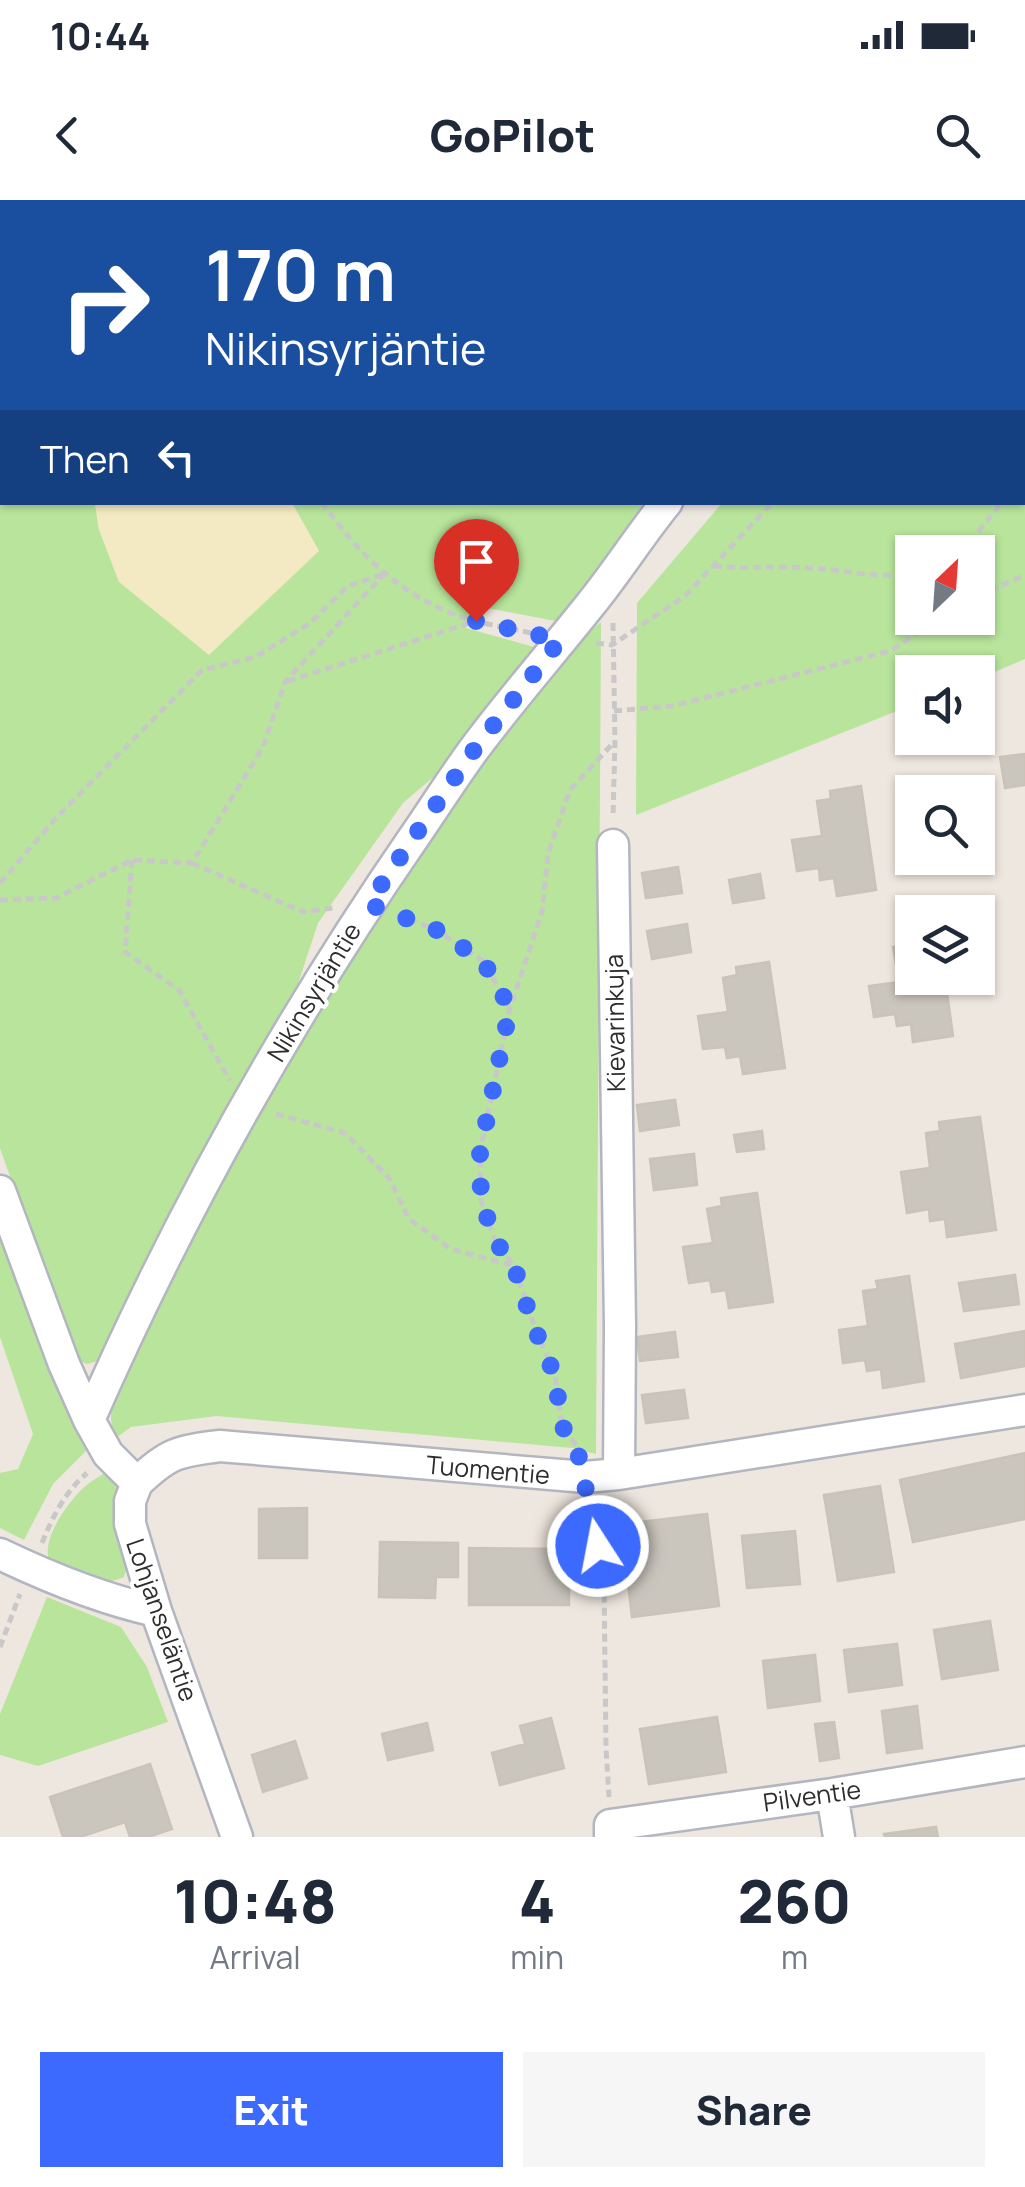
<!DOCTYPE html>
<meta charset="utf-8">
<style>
body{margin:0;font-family:Manrope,sans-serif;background:#f6f6f7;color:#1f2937;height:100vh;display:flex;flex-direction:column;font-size:38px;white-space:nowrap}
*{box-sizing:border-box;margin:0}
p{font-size:32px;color:#747a83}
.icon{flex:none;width:55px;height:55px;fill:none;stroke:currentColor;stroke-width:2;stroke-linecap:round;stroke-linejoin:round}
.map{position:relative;height:1637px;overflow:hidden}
.side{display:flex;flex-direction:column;background:#fff;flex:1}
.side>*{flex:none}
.hud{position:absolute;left:0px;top:0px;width:1025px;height:305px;box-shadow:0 2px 8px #0004;background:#1a4fa0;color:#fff;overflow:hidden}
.needle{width:65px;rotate:25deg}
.buttons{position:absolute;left:895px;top:335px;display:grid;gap:20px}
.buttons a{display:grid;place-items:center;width:100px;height:100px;border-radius:0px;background:#fff;box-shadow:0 2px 8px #0004;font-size:50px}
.pin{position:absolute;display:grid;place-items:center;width:85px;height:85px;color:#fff;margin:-102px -42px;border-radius:50% 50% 50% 0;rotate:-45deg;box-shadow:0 0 10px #0007}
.pin .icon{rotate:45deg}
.me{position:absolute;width:110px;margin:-55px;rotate:349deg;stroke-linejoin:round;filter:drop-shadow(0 0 8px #0008)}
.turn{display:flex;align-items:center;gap:35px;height:210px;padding:0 40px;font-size:45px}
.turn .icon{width:130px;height:130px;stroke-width:2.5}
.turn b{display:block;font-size:70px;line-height:85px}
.then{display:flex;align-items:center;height:95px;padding:0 40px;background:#0003;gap:20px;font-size:38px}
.eta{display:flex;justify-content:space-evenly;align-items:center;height:170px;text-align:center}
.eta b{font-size:60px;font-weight:800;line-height:70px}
.button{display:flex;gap:20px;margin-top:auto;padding:20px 40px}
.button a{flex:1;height:115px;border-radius:0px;background:#3d6afe;color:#fff;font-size:40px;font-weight:800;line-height:115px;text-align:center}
.button a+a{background:#f6f6f7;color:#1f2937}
.status{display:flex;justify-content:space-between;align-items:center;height:70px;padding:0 50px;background:#fff;direction:ltr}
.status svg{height:28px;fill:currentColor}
header{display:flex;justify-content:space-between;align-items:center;height:130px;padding:0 40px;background:#fff;font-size:45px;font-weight:800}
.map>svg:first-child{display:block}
.green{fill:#b8e59b;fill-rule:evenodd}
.sand{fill:#f3e9c2}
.building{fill:#cac5bd;stroke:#cac3b8;stroke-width:2.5}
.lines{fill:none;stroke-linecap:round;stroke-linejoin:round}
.minor-casing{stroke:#b3b6c0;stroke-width:35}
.path{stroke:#c8c8c8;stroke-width:5;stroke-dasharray:8 5;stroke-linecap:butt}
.minor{stroke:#fff;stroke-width:30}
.route{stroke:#3d6afe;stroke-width:18;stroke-dasharray:0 32.4}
.labels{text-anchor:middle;stroke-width:8;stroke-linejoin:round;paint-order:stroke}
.street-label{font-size:25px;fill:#2d2d2d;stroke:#fff}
</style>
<div class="status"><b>10:44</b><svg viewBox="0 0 49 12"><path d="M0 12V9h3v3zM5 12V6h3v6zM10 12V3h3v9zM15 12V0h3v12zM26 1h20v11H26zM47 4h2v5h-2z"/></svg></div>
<header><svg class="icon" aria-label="back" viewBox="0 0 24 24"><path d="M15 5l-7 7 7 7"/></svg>GoPilot<svg class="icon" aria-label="search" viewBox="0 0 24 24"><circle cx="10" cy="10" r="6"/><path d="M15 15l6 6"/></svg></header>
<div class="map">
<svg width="1025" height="1637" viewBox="0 0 1025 1637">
<rect width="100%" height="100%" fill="#eee7df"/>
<!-- green -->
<path class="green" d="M0,0H770L771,2H2V302L95,303L99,330L319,351L292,303H653L561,422L471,405L466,428L541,449L450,563L403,603L318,723L297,787L223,917L106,1149L98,1161L87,1164L74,1158L0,948Z
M979,0H1025V459L978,479V472H912V505L636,615L637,403L722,303L1022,302V2H976ZM912,352H978V418H912Z
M601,422L596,1254L572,1248L216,1216L131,1227L116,1238C108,1221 111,1207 115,1190L233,946L435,622L558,457Z
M0,1026L86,1251L53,1284L24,1340L0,1328V1273L18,1269L33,1234L0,1137Z
M106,1272L117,1288L113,1305L127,1367L124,1377C94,1390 75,1375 49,1361C42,1339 65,1307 80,1291C88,1283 97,1278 106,1272Z
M47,1397L121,1427L147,1467L168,1522L38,1566L0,1555V1514Z"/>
<!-- sand -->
<path class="sand" d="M95,303H292L319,351L209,455L119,382L99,330Z"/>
<!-- building -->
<path class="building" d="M1025,554V585L1005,588L1000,557Z
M861,586L876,690L837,696L834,678L820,680L819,668L797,671L792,640L822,636L817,601L831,599L830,591Z
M678,667L682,693L646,698L642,673Z
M760,674L764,698L733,703L729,680Z
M687,724L691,752L652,759L647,731Z
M907,736H912V778H945L953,836L913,842L911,824L897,826L895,814L874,817L869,786L899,782L893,747L908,745Z
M769,762L785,868L743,874L740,856L727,858L725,847L703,849L698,816L728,812L723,778L737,775L736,767Z
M675,900L679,925L640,931L637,905Z
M980,917L996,1030L947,1037L945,1019L930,1021L929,1009L907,1013L901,972L930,968L926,933L940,931L939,922Z
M762,931L764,949L737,952L734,935Z
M694,954L697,985L654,990L650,959Z
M757,993L773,1102L729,1108L726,1090L712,1092L710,1080L689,1083L683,1047L713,1043L707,1009L722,1006L721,998Z
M1015,1075L1019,1104L964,1111L959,1083Z
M909,1076L924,1181L883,1188L881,1169L867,1171L865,1160L843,1163L839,1130L868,1126L863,1091L878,1089L876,1081Z
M1025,1131V1166L961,1178L955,1144Z
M675,1132L678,1157L640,1161L637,1137Z
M684,1190L688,1218L646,1223L642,1195Z
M1025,1253V1319L913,1342L900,1280Z
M880,1286L894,1372L838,1381L824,1295Z
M307,1308V1358H259V1309Z
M707,1314L719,1406L632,1417L625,1358L644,1355L640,1322Z
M795,1331L800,1384L747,1388L742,1336Z
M380,1342L458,1343V1377H436L435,1398L379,1397Z
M469,1348L569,1349V1405H469Z
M990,1421L998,1470L942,1479L934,1430Z
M897,1444L902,1485L849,1492L844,1450Z
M815,1455L820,1501L768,1508L763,1461Z
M917,1506L922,1548L887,1553L882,1511Z
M717,1517L726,1572L649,1584L640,1529Z
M551,1518L564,1568L500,1585L492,1553L525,1544L520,1526Z
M834,1522L839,1558L820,1561L815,1524Z
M427,1523L433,1550L388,1560L382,1534Z
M295,1541L307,1578L263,1592L252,1555Z
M150,1564L172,1629L148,1637H130L125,1622L80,1637H63L50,1597Z
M936,1627L938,1637H885L884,1634Z"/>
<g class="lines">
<defs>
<path id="minor" d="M963,2L965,0
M613,645L620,1126L619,1274
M0,991L64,1164L89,1220L108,1254L137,1283L130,1301V1324L156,1411L237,1637
M89,1220C178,1017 286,823 412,640C432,611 451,581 472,552C509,502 551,454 590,405C617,372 640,335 667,302
M137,1283C168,1253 178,1251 220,1246L585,1277L619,1274L1025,1210
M0,1354C50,1378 102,1399 156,1411
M832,1594L839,1637
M610,1637V1625L832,1594L1025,1562"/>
</defs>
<!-- minor casing -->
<use href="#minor" class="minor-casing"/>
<!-- path -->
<path class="path" d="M316,0L317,2
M162,2L166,0
M1022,17L1025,15
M0,78L2,77
M0,117H2
M1022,199L1025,198
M0,211L2,212
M1022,271L1025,267
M322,302C361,359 410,404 478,422C496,426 514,429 531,433
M962,352L1002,302
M714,366C746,369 777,366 809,368C844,369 879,380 912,373
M978,396L1025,375
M613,423L615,541L613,617
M596,443L612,445L685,396L773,302
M288,481L473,422
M614,511L672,506L890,451L942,418
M132,660L125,752L179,790L230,881
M192,663L303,712L333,708
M0,683L57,617L202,470L255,457L309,424L348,386L381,375
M0,700L56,698L132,660L192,663L263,547L285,482L384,374
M397,715L435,729L483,761L510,808
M276,914L345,933L389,978L409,1019L451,1049L514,1066
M576,1245L562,1226L555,1176L533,1122L514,1066L496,1042L481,1001L480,952L510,808L542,712L548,654L570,590L615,541
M590,1305L604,1380L606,1548L609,1597
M42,1343C53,1316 65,1292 87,1273
M0,1447L20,1394"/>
<!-- minor -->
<use href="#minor" class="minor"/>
</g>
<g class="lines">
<!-- route -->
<path class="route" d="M476,421L560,440L471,554L368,704L435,729L483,761L510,808L480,952L481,1000L496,1042L514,1066L532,1122L555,1176L562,1226L577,1248L598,1346"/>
</g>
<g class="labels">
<!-- street labels -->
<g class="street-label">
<text transform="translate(314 792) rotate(-59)" y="9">Nikinsyrjäntie</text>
<text transform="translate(615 823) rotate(-91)" y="9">Kievarinkuja</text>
<text transform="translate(488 1270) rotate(5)" y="9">Tuomentie</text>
<text transform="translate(162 1420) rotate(71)" y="9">Lohjanseläntie</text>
<text transform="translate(812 1596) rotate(-8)" y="9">Pilventie</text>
</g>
</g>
</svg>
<div class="buttons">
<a><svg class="needle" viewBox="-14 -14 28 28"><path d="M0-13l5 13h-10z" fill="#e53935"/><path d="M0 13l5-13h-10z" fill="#747a83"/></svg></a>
<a><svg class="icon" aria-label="sound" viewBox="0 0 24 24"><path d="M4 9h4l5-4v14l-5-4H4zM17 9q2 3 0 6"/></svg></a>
<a><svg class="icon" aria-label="search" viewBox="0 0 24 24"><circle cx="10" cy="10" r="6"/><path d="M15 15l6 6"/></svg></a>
<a><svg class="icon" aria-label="layers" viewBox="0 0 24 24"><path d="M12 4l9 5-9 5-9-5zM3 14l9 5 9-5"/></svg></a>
</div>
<div class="pin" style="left:476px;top:421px;background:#d93025"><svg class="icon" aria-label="arrive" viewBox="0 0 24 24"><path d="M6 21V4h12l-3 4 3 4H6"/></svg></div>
<svg class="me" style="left:598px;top:1346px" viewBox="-20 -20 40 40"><circle r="17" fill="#3d6afe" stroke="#fff" stroke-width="3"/><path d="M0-11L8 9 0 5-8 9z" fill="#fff"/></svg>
<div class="hud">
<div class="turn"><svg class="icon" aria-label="right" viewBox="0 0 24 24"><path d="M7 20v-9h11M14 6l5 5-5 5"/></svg><div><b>170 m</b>Nikinsyrjäntie</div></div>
<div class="then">Then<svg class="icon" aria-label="left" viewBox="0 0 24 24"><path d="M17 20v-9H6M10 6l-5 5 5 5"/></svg></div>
</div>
</div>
<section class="side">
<div class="eta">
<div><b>10:48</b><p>Arrival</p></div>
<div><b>4</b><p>min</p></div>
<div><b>260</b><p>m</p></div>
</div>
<div class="button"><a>Exit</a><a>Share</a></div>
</section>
